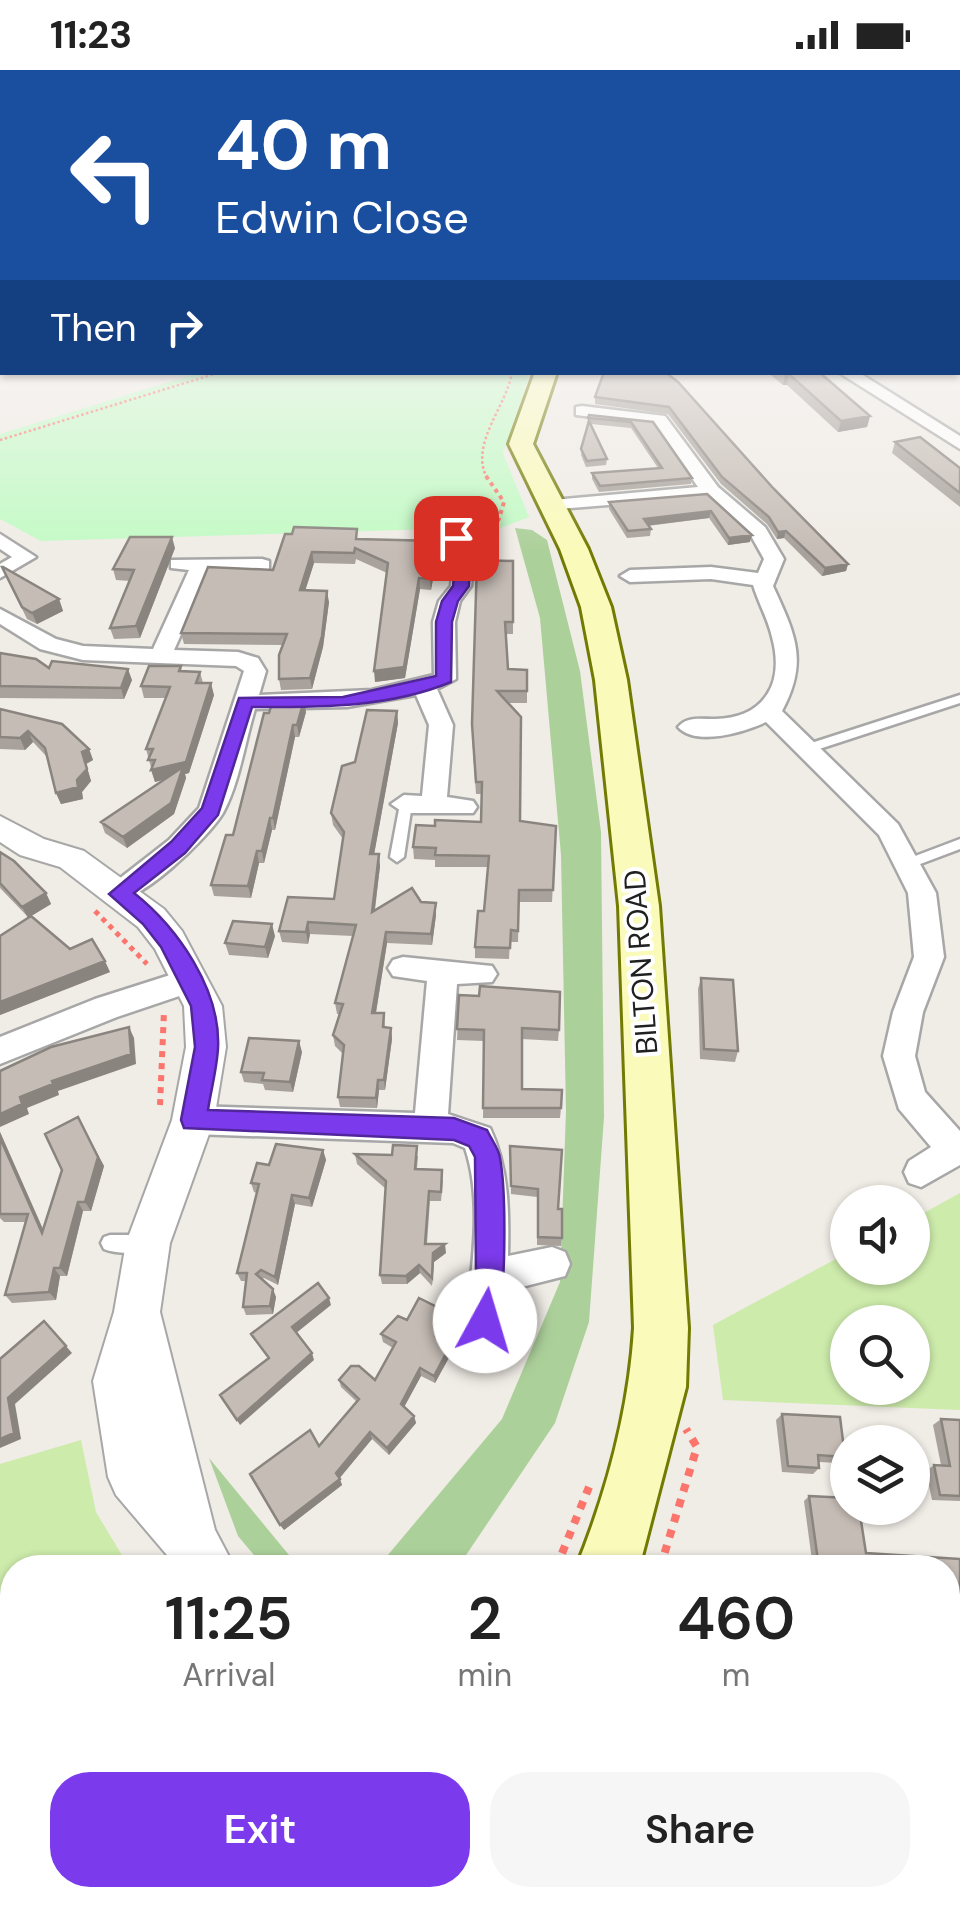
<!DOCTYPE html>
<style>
body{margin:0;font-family:"DM Sans",sans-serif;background:#f6f6f6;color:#222;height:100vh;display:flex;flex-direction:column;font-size:38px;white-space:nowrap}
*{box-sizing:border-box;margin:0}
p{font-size:32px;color:#767676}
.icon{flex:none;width:55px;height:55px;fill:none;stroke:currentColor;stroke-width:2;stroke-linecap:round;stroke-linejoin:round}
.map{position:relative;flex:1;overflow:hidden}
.sheet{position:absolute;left:0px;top:1485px;width:960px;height:352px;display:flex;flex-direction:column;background:#fff;border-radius:40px 40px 0 0;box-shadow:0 2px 8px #0004}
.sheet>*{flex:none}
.hud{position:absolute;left:0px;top:0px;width:960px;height:305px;box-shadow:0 2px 8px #0004;background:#1a4fa0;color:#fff;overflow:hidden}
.tools{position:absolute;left:830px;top:1115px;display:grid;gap:20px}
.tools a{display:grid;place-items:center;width:100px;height:100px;border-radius:50%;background:#fff;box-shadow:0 2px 8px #0004;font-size:50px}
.pin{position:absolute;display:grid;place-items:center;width:85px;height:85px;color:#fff;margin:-42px;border-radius:20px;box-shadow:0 5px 15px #0006}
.me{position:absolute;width:110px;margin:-55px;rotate:6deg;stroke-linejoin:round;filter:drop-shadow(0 0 8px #0008)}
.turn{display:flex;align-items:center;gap:35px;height:210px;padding:0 50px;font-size:45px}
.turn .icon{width:130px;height:130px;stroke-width:2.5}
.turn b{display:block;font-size:70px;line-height:85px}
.then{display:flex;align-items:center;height:95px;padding:0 50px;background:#0003;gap:20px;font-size:38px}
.eta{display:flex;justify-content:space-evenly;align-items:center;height:170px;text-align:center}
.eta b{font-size:60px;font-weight:600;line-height:70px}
.primary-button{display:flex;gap:20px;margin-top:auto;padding:20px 50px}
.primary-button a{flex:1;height:115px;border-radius:40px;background:#7c3aed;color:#fff;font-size:40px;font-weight:600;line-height:115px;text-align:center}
.primary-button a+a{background:#f6f6f6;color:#222}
.status{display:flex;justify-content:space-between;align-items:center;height:70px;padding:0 50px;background:#fff;direction:ltr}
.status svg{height:28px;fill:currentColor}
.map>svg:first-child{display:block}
.grass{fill:#cdebab;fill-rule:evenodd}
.forest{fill:#acd09a}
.park{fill:#c3fac5}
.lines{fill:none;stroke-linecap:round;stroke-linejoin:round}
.service-casing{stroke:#a7a7a7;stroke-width:5}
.minor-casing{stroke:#a7a7a7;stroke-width:5}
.tertiary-casing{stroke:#a7a7a7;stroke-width:4}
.secondary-casing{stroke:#717a03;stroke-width:6}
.path-far4{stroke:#fb756c;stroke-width:2.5;stroke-dasharray:2.5 2.5;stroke-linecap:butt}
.path-far3{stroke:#fb756c;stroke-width:4;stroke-dasharray:4 4;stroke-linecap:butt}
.path-far2{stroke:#fb756c;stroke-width:5;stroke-dasharray:5 5;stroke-linecap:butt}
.path-far1{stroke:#fb756c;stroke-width:6;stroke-dasharray:6 6;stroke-linecap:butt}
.path{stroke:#fb756c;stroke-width:8;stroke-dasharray:8 8;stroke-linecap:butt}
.service{fill:#fff;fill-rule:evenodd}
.minor{fill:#fff;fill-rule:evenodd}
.tertiary{fill:#fff;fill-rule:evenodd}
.secondary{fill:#fafaba;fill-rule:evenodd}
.wall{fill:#a9a29c}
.shaded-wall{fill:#8a847f}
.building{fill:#c5bcb5;stroke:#8a847f;stroke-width:2.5}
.route{fill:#7c3aed;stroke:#51269a;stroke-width:2.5}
.labels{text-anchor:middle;stroke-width:8;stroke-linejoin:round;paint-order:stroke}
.street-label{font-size:30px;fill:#202020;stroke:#fff}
</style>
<div class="status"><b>11:23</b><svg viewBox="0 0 49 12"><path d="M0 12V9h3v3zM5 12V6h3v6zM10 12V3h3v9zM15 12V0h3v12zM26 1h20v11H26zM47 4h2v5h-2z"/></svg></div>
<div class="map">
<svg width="960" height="1836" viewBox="0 0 960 1836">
<rect width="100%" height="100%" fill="#f0ece6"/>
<!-- grass -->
<path class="grass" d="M960,1123V1340L723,1330L713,1255L847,1183L848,1198H912L913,1149ZM912,1252V1318H848V1252Z
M81,1370L96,1442L129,1497L12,1498V1825H248L244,1836H0V1394Z
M358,1825H582L585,1836H353Z"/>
<!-- forest -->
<path class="forest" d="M515,458L532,460L547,470L580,601L601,762L604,1047L589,1252L555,1353L458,1497L377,1498L502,1349L560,1212L566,1041L561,785L540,548Z
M209,1388L298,1496L301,1497H264L238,1466Z"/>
<!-- park -->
<path class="park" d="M198,303H530L503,383L529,447L498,459L481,475L435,459L41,471L0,449V364Z"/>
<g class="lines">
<defs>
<path id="service" d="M960,625V633L810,682L806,683L800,679L802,676Z
M406,730L412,734L404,787L397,792L390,787L400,734Z
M960,769V779L907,799L900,794L902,791Z
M110,1165H144L150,1167L153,1173L150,1179C138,1184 116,1184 104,1179L101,1173L104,1167Z"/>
<path id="minor" d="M838,302H858L960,366V379Z
M582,336L665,346L718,417L765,457L784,489L773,516C795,564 809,591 782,641L898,754L936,823L944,887L923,942L915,986L925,1022L960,1061V1095L921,1117L909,1113L904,1102L909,1091L931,1077L899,1039L883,986L893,942L914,887L908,823L879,765L766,652C744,662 696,677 678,657C687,646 701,649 715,649C764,648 785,614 772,567C768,549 758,532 753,515L711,509L630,512L620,506L630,500L711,497L758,503L764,489L750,464L707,427L546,440V432L553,430L698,417L654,354L576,345V337Z
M0,464L36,487L0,508V494L12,487L0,479Z
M474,473L484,479L473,495L471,516L460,531L455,552L456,609L437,619L453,655L447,727L473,731L477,737L473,743H404L391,734L404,725L422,726L429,655L416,625L347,637L255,639C245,672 239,714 223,743C209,767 136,838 110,830L106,823L110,816L169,770L199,738L244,601L236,596L83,590L40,579L0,554V539L56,569L83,576L153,579L189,500L171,498V490L262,489L269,491V499L210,500L174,580L238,582L258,588L266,601L259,625L372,620L434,605L433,552L439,531L451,516L453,495L467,475Z
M403,887L492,896L497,904L492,912L457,914L448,1044L490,1058C509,1098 509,1142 508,1186L552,1177L565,1182L570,1194L565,1206L506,1221L504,1251L498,1264L485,1270L472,1264L466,1251C472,1197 483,1131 465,1078L453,1073L193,1064L181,1060L176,1050L181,1040L193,1036L415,1043L427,911L393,906L388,898L393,890Z
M192,898L203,902L207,910L203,918L117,947L0,994V967L95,929Z"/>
<path id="tertiary" d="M0,746L44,769L84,781L164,839L182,861L222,936L226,977L214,1050L170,1173L160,1242L215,1460L235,1498H178L116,1425L108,1407L93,1311L114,1242L126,1173L172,1050L186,977L184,936L155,879L138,857L60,797L20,785L0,772Z"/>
<path id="secondary" d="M535,302H557L533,374L588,479L611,537L627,610L659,836L688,1258L686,1317L639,1498H576C607,1422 629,1339 634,1258L619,836L595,610L581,537L560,479L509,374Z
M298,1825H370L367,1836H295Z
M567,1825H639L642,1836H570Z"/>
</defs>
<!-- service casing -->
<use href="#service" class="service-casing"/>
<!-- minor casing -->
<use href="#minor" class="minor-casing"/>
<!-- tertiary casing -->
<use href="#tertiary" class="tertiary-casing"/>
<!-- secondary casing -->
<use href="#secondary" class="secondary-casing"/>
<!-- path-far4 -->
<path class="path-far4" d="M0,370L221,302
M487,408C469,374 507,336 512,302"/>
<!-- path-far3 -->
<path class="path-far3" d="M486,406L504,432L499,449L486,465"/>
<!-- path-far2 -->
<path class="path-far2" d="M95,841L147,894"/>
<!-- path-far1 -->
<path class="path-far1" d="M160,1035L164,941"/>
<!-- path -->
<path class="path" d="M556,1498L589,1417
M660,1498L697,1377L686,1359
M0,1597L12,1645
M66,1825L69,1836
M263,1836L265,1825
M679,1836L682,1825"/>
<!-- service -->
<use href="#service" class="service"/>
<!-- minor -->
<use href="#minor" class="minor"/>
<!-- tertiary -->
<use href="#tertiary" class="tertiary"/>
<!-- secondary -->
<use href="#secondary" class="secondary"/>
</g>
<!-- wall -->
<path class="wall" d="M665,302L773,418L848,494L846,501L822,506L784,468L777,469L767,454L721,414L668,344L595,334V327Z
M767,302H819L870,346L867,357L838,362L787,315H783Z
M588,348L653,352L692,408L691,414L599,422L592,409V403L658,398L631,358L591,354L607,389L606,395L586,397L581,385Z
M895,372L960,398V437L892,383Z
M707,424L750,472L728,475L709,448L648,456L651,459L650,466L627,468L609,439V432Z
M285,464L358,469L438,481L431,520L420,519L405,608L375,612L387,503L356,489L355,494L314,493L305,520L329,532L323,577L312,619L281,620L279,609L283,575L184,574L181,563L273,500Z
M175,478L140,568L114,569L110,558L130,511L116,510L113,499Z
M513,491V564H505L508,599L527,600V633H508L520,751L556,756L552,832H519L518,872H510L509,889L475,888V877L484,841L488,797H435V790L414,789L413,777L435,756L481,752L482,724H476L472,666Z
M2,497L59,529L63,541L37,554L27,549Z
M0,583L49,598L132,610L124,629L0,628Z
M181,596L182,602H200L203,613L214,625L189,703L185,704L186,708L174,744L127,778L105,763L101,752L164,709L155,712L146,679L166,628H144L141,616Z
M0,639L89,679L93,690L86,694L91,711L82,722L83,729L61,734L56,723L47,687L33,672L25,680L0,679Z
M397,641L398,653L374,784L380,796L375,840L421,832L436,845L432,875L387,873L376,943H384L385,958H391L392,969L385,1020H379L377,1038L340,1037L338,1027L343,984L335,976L333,965L339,944H337L335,933L353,866L310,864L308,874L282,872L279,861L334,829L343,769L333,755L331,743L355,692Z
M306,642L299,667H295L275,760H272L264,793H259L251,828L214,826L211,815L233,765L264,643Z
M0,782L46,823L51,834L31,846L70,879L110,902L0,945L28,847L0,818Z
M275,866L268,888L229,885L225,873Z
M701,908L738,981L735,992L700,989L698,919Z
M459,925L559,960L558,971L522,969V1019L561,1038L560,1048H483L484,971L457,970Z
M302,982L293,1022L265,1020L263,1014L244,1012L241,1002Z
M83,1057L104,1096L91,1141H83L67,1206H60L56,1230L12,1233L5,1225L25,1152H4L0,1148V1062L43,1159Z
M510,1076L558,1139L562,1168L561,1176L537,1175V1127L511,1124Z
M323,1080L326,1090L312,1137L295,1134L278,1215L264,1208L262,1209L276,1227L273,1244L246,1245L243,1237L246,1211H241L237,1203L257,1123L254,1122L251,1113L269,1095Z
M355,1084L418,1086L417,1099L443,1110L441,1131H430L427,1174L446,1183L434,1192L432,1216L420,1203L407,1214H382L380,1205L386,1119L357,1094Z
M407,1250L449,1252L440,1268L452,1282L435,1313L421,1306L404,1337L414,1346L416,1353L389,1385L372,1369L339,1408L342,1415L284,1460L319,1376L357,1332L341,1317L339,1310H375L393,1278L383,1272L381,1264Z
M782,1344L845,1387L838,1393L819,1392V1398L813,1404L782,1402L776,1350Z
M941,1349L960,1350V1431L932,1430L926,1401L934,1395H941L933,1355Z
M809,1426L866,1483L960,1489V1526L948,1525V1498H813L804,1431Z
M951,1760L960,1761V1836H948L936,1828L937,1825H948V1774Z"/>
<!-- shaded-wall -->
<path class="shaded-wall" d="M789,304L787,315H783L785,305Z
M870,346L867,357L838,362L841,351Z
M711,441L709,448L643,456L644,449Z
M786,461L784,468L777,469L778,462Z
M752,465L750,472L728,475L729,468Z
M172,467L175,478L140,568L136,556Z
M438,471V481L431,520L430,509Z
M312,482L314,493L302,531L300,520Z
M848,494L846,501L822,506L825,498Z
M419,508L420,519L405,608L375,612L374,601Z
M327,521L329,532L323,577L312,619L310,608Z
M59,529L63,541L37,554L32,543Z
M128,599L132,610L124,629L121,618Z
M211,613L214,625L189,703L185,704L186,708L174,744L127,778L123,767L180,706L155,712L151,700Z
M304,630L306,642L299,667L297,655Z
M397,641L398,653L372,796L370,784Z
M293,655L295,667L275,760L273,748Z
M28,661L33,672L25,680L20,668Z
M89,679L93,690L86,694L91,711L82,722L83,729L61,734L56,723L77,710L82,682Z
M270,748L272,760L264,793L262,781Z
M257,781L259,793L251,828L248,816Z
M379,784L380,796L373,853L372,842Z
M46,823L51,834L28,848L22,837Z
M436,833V845L432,875L431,864Z
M308,852L310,864L308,874L306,862Z
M272,854L275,866L268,888L265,877Z
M386,862L387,873L374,954L372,943Z
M105,891L110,902L0,945V932Z
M129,957L134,968L136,994L58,1021L59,1025L27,1038L29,1044L0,1057V1044L20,1027L52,1011Z
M391,958L392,969L385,1020L384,1010Z
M299,971L302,982L293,1022L290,1012Z
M378,1010L379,1020L377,1038L376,1028Z
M83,1057L104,1096L91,1141L85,1132Z
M0,1062L48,1171L42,1163L0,1068Z
M323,1080L326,1090L312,1137L309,1128Z
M292,1125L295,1134L278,1215L275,1207Z
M78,1132L83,1141L67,1206L60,1198Z
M445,1174L446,1183L434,1192L432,1216L433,1183Z
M419,1195L420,1203L407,1214L406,1206Z
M54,1198L60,1206L56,1230L49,1222Z
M273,1219L276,1227L273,1244L270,1236Z
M329,1228L331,1235L295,1264L292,1257Z
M449,1243V1252L437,1274L436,1266Z
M44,1251L72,1283L15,1334L21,1369L0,1378V1369L8,1328Z
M451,1274L452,1282L435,1313L434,1306Z
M312,1283L314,1290L240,1355L237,1350Z
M420,1298L421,1306L402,1341L401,1334Z
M414,1346L416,1353L389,1385L387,1378Z
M370,1362L372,1369L339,1409L336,1403Z
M340,1409L342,1415L284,1460L280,1455Z"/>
<!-- building -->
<path class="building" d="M604,302H665L678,312L773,418L848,494L825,498L786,461L778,462L769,447L722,407L669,337L595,327Z
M782,302H819L870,346L841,351L789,304L785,305Z
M589,345L653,352L692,408L600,416L592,403L662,398L631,352L588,348Z
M589,351L607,389L587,391L581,379Z
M920,367L960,398V423L895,372Z
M707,424L752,465L729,468L711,441L644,449L651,459L628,461L609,432Z
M294,457L357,459L356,469L438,471L430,509L419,508L404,597L374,601L388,493L355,478L354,483L312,482L300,520L327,521L322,566L310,608L279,609V585L287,564L181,563L208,497L273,500L285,464H292Z
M130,467H172L136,556L110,558L134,500L113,499Z
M477,490L513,491V552H505L508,599L527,600V621H497L521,647L520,751L556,756L553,820H519L518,861L511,860L510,878L475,877L478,841H484L489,786L435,785L436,778L413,777L416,755L435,756V750L481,752L482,712H476L472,654Z
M2,497H3L59,529L32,543L22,537Z
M0,583L36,589L49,598L52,591L128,599L121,618L0,616Z
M149,596H181L179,601L200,602L196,613H211L186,692L151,700L155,690H148L153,679H146L170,617L141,616Z
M273,630H304L297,655H293L273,748H270L262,781H257L248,816L211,815L226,765H233L264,643H269Z
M0,639L62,654L89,679L82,682L87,699L77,710L78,717L56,723L45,678L28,661L20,668L0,667Z
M367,640L397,641L370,784H379L372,842L412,818L421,832L436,833L431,864L386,862L372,943H384L383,957L391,958L384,1010H378L376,1028L338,1027L344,975L333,965L343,934L335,933L356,855L308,852L306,862L279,861L288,827L334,829L344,762L331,743L342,696L355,692Z
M183,697L171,733L123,767L101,752Z
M0,782L14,791L46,823L22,837L0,813Z
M31,846L70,879L92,869L105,891L0,932V866Z
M233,851L272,854L265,877L225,873Z
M701,908L733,910L738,981L704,979Z
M480,916L560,922L559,960L522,958V1019L562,1020L561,1038H483L484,960L457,959L459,925L479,926Z
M129,957L131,984L52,1011L53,1014L20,1027L22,1034L0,1044V1001L51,977Z
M249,968L299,971L290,1012L262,1010L264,1003L241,1002Z
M78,1047L98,1087L85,1132H78L60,1198H54L49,1222L5,1225L28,1144H0V1068L42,1163L62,1100L45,1064Z
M276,1074L323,1080L309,1128L292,1125L275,1207L261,1200L256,1204L273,1219L270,1236L243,1237L247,1203H237L259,1114L251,1113L257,1093L269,1095Z
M393,1075L417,1076L415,1099L442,1100L441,1122L429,1121L425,1174H445L433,1183L432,1208L419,1195L406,1206L380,1205L386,1111L355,1084L392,1085Z
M510,1076L562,1080L558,1139H562V1168L538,1167V1119L511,1116Z
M318,1213L329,1228L292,1257L312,1283L237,1350L220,1325L269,1288L251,1264Z
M419,1228L449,1243L436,1266L451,1274L434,1306L420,1298L401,1334L414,1346L387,1378L370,1362L336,1403L340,1409L280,1455L250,1404L310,1360L319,1376L359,1329L339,1310L351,1296H359L375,1310L396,1272L381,1264L398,1246L407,1250Z
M44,1251L66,1276L8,1328L14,1363L0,1369V1289Z
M782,1344L840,1347L845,1387L818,1385L819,1398L788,1396Z
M941,1349L960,1350V1426L940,1425L934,1395L950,1396Z
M809,1426L848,1428V1438H859L866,1483L960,1489V1521H948V1498H819Z
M948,1599H960V1619H948Z
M948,1685L960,1692V1737L948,1729Z
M960,1762V1836H954L946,1831Z"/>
<!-- sky -->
<linearGradient id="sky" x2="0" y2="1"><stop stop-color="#8dc1e4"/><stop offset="0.47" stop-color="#f8f6f4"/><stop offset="1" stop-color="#f8f6f4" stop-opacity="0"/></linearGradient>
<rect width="960" height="483" fill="url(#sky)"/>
<!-- route -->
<path class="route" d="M450,465H461L482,479L470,495L469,516L458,531L452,552L451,612C388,638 320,637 252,637L218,745L185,783L134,823C178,858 221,920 218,978C217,998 211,1020 208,1040L454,1048L487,1060C491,1069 499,1079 500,1088C506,1120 507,1233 495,1261L485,1265L475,1261L471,1251L476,1207L475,1087L469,1076L454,1070L184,1058L181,1050L195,977L191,936L161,877L143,854L109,824L171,772L202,738L239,628L343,627L436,606V552L442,531L453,516L455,495L466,480L450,471Z"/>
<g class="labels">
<!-- street labels -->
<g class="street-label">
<text transform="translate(641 892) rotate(-94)" y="10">BILTON ROAD</text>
</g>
</g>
</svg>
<div class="tools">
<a><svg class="icon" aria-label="sound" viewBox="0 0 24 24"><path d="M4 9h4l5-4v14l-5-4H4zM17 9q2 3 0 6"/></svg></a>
<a><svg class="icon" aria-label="search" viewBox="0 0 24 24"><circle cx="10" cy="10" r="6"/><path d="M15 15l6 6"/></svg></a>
<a><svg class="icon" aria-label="layers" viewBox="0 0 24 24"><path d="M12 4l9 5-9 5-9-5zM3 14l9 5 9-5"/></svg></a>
</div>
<div class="pin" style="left:456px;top:468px;background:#d93025"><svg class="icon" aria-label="arrive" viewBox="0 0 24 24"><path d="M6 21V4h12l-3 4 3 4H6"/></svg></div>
<svg class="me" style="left:485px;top:1251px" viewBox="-20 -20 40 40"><circle r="19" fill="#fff"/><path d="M0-13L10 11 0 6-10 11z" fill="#7c3aed"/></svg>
<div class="hud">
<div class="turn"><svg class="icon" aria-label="left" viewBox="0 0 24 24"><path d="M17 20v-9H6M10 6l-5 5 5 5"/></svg><div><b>40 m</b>Edwin Close</div></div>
<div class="then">Then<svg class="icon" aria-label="right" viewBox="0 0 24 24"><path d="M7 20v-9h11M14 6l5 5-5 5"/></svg></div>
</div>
<section class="sheet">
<div class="eta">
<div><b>11:25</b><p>Arrival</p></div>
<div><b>2</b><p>min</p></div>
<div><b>460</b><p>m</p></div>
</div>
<div class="primary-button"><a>Exit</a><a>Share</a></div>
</section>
</div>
